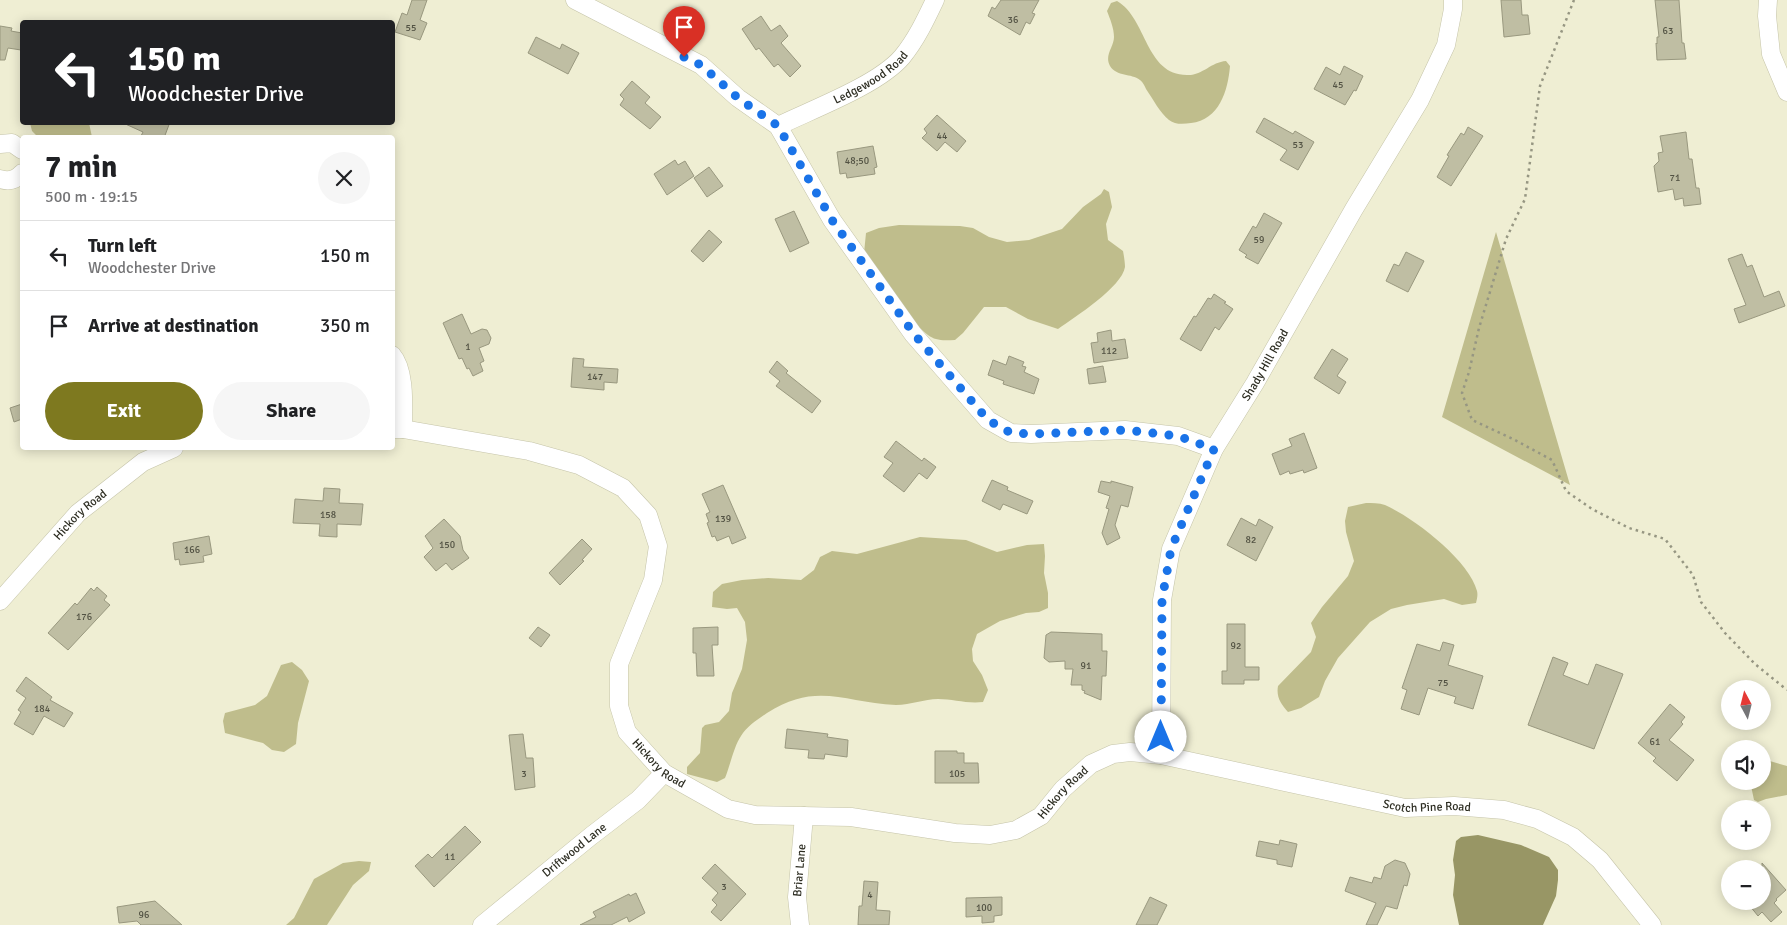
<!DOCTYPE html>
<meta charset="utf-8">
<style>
body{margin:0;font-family:Signika,sans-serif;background:#f6f6f6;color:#202124;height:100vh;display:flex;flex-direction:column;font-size:19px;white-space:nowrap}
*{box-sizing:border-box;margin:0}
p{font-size:16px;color:#757577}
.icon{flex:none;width:28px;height:28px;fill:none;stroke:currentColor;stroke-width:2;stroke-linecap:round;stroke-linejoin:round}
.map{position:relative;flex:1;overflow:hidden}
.details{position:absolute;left:20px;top:135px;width:375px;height:315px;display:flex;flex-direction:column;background:#fff;border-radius:5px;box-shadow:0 2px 12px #0003}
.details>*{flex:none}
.top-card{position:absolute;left:20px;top:20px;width:375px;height:105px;border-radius:5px;box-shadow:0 2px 12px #0003;background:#202124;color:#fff;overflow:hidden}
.needle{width:32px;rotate:353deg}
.fabs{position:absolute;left:1721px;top:680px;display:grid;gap:10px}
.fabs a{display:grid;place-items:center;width:50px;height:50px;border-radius:50%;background:#fff;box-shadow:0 2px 12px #0003;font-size:25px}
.pin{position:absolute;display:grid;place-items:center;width:42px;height:42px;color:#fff;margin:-51px -21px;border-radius:50% 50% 50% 0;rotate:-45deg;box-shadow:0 0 5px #0007}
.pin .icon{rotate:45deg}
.me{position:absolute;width:55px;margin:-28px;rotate:0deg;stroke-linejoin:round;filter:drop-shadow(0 0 4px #0008)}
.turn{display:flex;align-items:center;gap:18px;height:105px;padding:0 25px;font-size:22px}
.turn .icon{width:65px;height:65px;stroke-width:2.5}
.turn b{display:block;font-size:35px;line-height:42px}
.round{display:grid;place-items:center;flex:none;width:52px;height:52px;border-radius:26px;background:#f6f6f6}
.head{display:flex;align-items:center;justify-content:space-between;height:85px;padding:0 25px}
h1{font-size:30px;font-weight:800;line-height:38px}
.primary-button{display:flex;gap:10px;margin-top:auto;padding:10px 25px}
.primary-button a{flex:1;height:58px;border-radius:30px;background:#7e791f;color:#fff;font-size:20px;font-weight:800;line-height:58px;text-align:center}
.primary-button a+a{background:#f6f6f6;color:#202124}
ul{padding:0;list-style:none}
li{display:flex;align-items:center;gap:15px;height:70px;padding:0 25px;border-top:1px solid #e0e0e0}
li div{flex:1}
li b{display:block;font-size:19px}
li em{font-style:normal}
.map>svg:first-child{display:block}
.green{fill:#bfbd8c}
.water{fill:#989665}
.building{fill:#bfbea3;stroke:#99987f}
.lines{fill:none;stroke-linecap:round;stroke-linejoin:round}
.minor-casing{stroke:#c5c4a9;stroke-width:19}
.path{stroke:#969682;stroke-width:2.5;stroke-dasharray:2.5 4;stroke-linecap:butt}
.minor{stroke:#fff;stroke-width:18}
.route{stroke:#1a73e8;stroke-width:9;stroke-dasharray:0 16.2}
.labels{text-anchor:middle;stroke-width:4;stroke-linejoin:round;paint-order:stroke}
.number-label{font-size:10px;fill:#525243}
.street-label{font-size:12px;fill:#2e2e23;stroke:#efeed3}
</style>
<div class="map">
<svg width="1787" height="925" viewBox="0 0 1787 925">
<rect width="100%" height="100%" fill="#efeed3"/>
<!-- green -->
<path class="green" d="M1117,1C1147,18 1145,75 1187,75C1202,76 1211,62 1226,61L1230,66C1228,91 1219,120 1191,123C1184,124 1175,125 1169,120C1160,113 1153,99 1146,89C1145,87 1143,82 1140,80C1131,73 1117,77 1110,66C1104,55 1114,47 1114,37C1114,28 1110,19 1107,11L1111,3Z
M30,123H89L92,137H38L32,131Z
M1104,189L1109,192L1112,207L1106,224L1108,240L1123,251C1124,256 1125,263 1125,267C1122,287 1075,317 1058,329L1028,319L1006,307H984L963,333L955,340C949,340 942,341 936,339C917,335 877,270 864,253L866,233L879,228L899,225L960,226L973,228L989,237L1007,242L1029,240L1062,229L1083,207L1101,194Z
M1496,232L1570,485L1442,417Z
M1366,503C1372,503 1379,503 1385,505C1414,518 1469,560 1477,591C1478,595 1477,599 1476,603L1462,605L1444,599L1407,605L1391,609L1370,622L1338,658L1325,681L1319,697L1301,708L1288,712C1281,704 1276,697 1278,686L1311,652L1316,637L1311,623L1322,607L1348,576L1354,561L1346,532L1345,521L1348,507Z
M920,537L966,540L997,552L1027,545L1044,544L1045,556L1044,573L1048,593V608L1039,612L1026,613L1000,621L977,634L972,649L973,661L982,675L988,690L983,702C967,704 953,699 938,699C924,699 911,705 896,705C845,703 817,681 767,713C758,719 747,726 741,736C734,746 730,766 725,778L717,782L687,774V767L700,753L702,728L705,725L719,722L729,711L732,693L742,669L747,640L745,622L737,608L727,609L712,607L713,592L722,584L742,580L768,578L801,580L814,570L820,557L832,551L857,554Z
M292,662L302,670L309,681L298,723L296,744L284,752L272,750L263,743L225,733L223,721L225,713L255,705L267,696L281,665Z
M1763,759L1787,766V795L1766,799L1758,802L1754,800L1750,781H1762Z
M359,861L371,862L369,871L353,885L327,925H286L294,918L314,879L343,863Z"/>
<!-- water -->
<path class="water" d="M1478,835L1521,845L1549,857L1558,870V880L1556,896L1543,925H1459L1453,895L1455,875L1453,860L1456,841L1461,837Z"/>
<!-- building -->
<path class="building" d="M412,0H427L420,20L427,23L420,40L395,32L402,13L407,15Z
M1001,0H1039L1032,13L1035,14L1030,24L1026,22L1020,35L988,16L992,7L995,9Z
M1501,0H1521L1522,15H1528L1530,34L1504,37Z
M1655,0H1679L1682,43H1684L1686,59L1657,60L1656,43L1657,44V37H1659Z
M761,16L771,31L780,25L788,36L781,43L801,66L790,77L778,64L774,67L759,48L756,50L742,29Z
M0,26L12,28L11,31L22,33L21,50L8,48L5,60H0Z
M536,37L560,49L562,44L579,53L568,74L528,53Z
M1344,66L1363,76L1356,91L1354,90L1345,105L1314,89L1326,67L1340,75Z
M632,81L650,97L645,103L661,117L650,129L620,105L624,99L620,95Z
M937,115L966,141L957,152L945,142L937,151L922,138L927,133L924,129Z
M1264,118L1293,134L1295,131L1314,142L1298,170L1280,160L1287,150L1256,132Z
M121,122H170L164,138H140L143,132Z
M1468,127L1483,136L1451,186L1437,177L1449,156L1447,155L1461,133L1464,135Z
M1686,132L1689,159H1692L1696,188H1699L1701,204L1684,206L1683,198L1675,200L1673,189L1658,192L1654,166L1659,161L1658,153L1663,152L1660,136Z
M873,146L877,167L874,168L875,174L847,178L846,173L840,174L837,152Z
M675,160L678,165L685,161L694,176L667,195L654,174Z
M709,167L723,186L707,197L694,178Z
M794,211L809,243L790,252L775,219Z
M1264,213L1282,223L1258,264L1245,257L1247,255L1239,250L1253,226L1256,228Z
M709,230L722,242L703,262L691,251Z
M1406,252L1424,261L1408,292L1386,281L1394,264L1399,266Z
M1742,254L1747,267L1752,265L1764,297L1779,291L1785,306L1739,323L1734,309L1746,305L1728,259Z
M1214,294L1226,302L1224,303L1233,309L1219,330L1215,327L1201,351L1180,339L1194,316L1196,317L1208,298L1211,299Z
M462,314L471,334L482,329L487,330L491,338L489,344L479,348L484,361L480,363L483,371L473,376L469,368L467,369L462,358L459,359L443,323Z
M1111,330L1112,341L1125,339L1128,358L1094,363L1091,343L1098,342L1097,333Z
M1332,349L1348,359L1337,376L1346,382L1339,394L1314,378Z
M1009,356L1024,362L1022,366L1026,367L1024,372L1039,379L1034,394L1003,384L1004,381L988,375L993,360L1006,365Z
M573,358L584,359L583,367L618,369L617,383L604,382V390L571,387Z
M777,361L788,371L786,373L821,401L812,413L776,386L780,381L769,372Z
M1103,366L1106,382L1089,384L1087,369Z
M22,404V419L14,422L10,408Z
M1304,433L1317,468L1304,473L1303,470L1290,474L1289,471L1280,475L1272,454L1292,446L1289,439Z
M896,441L922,461L924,458L936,467L927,479L919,473L904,492L883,476L893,463L884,457Z
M992,480L1008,487L1007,490L1033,501L1027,514L1003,504L1000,510L982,501Z
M1101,481L1111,483V481L1133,487L1128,507L1121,505L1115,525L1120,538L1107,545L1102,533L1109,509L1106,508L1110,496L1098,492Z
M723,485L746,538L732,544L729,536L717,541L715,536L712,537L707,523L709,522L706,514L710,512L702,494Z
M324,488L340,489L339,503L363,504L361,525L337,524V537L319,536L320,524L293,523L295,499L323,501Z
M1241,518L1256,526L1259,519L1273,527L1256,561L1227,545Z
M444,519L460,536L463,550L469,558L452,570L446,563L436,571L424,557L433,548L425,536Z
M209,536L212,554L203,556L204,562L180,565L179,559L175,560L173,543Z
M582,539L592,549L582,560L584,561L560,585L549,573Z
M97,587L107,596L104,600L110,605L68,650L48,633L75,603L77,605L91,588L94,591Z
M1227,624H1245V667H1259V680H1244V684H1222V671H1227Z
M538,627L550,635L541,647L529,638Z
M718,627V645H712L714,676H697L696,653H693V628Z
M1051,632L1102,634V651H1107L1106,676H1102L1101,700L1084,693L1085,691L1082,690V685H1071L1073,669H1065V661L1049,662L1044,658L1046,635Z
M1443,642L1454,645L1448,665L1483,676L1473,709L1454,703L1456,697L1428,688L1419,715L1401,709L1407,690L1402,688L1417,644L1440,651Z
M1553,657L1568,663L1563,675L1588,685L1596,664L1623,674L1594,749L1528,725Z
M26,677L52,697L50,700L73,713L64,727L44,716L33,735L14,724L21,712L18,710L26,698L16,691Z
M1670,704L1685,717L1681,722L1683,724L1669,740L1694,760L1677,781L1653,761L1656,758L1638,743Z
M787,729L828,734L827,737L848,740L847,757L825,754L824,759L808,758L809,750L785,748Z
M523,734L526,758H533L535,787L515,790L509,735Z
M935,751H957V753H964V763H978L979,783H935Z
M465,826L481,842L434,887L415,866L428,854L432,858Z
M1280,840L1297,844L1292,867L1277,864V860L1256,856L1259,841L1279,845Z
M1395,860L1405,863L1410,874L1407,886L1404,885L1397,909L1386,906L1377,925H1366L1376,903L1345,891L1350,877L1372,883L1374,877L1381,879L1385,866Z
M1762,863L1786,890L1776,899L1777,900L1774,903L1782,912L1771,922L1762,912L1758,916L1746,901H1762Z
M715,864L746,894L721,921L711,912L717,905L712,900L718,893L702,878Z
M864,881L878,882L876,910L890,911L889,925H858L859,906H862Z
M636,893L645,913L629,922L627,917L611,925H580L596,917L593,912L629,894L630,896Z
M1002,897V915L994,916V922L982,923V916L966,917V898Z
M1150,897L1167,905L1157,925H1136Z
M155,901L182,925H141L137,921L119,923L117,907Z"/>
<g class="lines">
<defs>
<g id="minor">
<path d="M575,0L701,65L738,98L778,126L832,220L913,334L988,420L1011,433L1031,434L1125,430L1178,436L1214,449"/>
<path d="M1768,0L1767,16L1771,54L1787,92"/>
<path id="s1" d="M778,126C813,109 878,85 902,57C916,40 926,19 935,0"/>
<path d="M0,144L12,143L22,150"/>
<path d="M0,179C9,182 16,180 22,173"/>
<path d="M392,355C406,371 403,408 403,429"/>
<path id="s2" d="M392,429H403L529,451L579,465L623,488L648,515L658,546L653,580L619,664V706L627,732L664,773L728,809L755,815L851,817L955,833L990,835L1016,830L1041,816L1063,789L1091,764L1113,754L1130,752L1161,755L1405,808L1454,806L1504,810L1537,819L1573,837L1600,860L1652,925"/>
<path id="s3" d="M0,601L78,513L143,462L174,448"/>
<path id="s4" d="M1161,755L1162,600L1171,549L1214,449L1255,383L1354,209L1420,100L1446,45L1453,9V0"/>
<path id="s5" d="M482,925L591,836L638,800L664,773"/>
<path id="s6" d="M800,925L797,897L804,816"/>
</g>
</defs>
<!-- minor casing -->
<use href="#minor" class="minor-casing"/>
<!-- path -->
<path class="path" d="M1574,0L1540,86L1525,199L1506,239L1479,328L1469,372L1462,393L1472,420L1513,439L1552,460L1566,491L1592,509L1629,528L1665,539L1693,575L1701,602L1725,633L1755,664L1787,690"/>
<!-- minor -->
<use href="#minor" class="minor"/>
</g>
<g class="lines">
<!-- route -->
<path class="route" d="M684,57L701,65L738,98L778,126L832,220L914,334L988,420L1011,433L1031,434L1126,430L1178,436L1214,449L1171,549L1162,600L1161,737"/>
</g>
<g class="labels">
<!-- number labels -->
<g class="number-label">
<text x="1013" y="23">36</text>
<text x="411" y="31">55</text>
<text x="1668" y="34">63</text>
<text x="1338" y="88">45</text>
<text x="942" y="139">44</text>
<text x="1298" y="148">53</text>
<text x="857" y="164">48;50</text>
<text x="1675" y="181">71</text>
<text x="1259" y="243">59</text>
<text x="468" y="350">1</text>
<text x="1109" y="354">112</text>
<text x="595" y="380">147</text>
<text x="328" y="518">158</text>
<text x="723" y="522">139</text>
<text x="1251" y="543">82</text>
<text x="447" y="548">150</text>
<text x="192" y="553">166</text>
<text x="84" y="620">176</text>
<text x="1236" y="649">92</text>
<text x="1086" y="669">91</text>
<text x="1443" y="686">75</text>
<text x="42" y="712">184</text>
<text x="1655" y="745">61</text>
<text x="524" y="777">3</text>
<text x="957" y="777">105</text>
<text x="450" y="860">11</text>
<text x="724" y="890">3</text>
<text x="870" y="898">4</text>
<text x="984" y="911">100</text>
<text x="144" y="918">96</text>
</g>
<!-- street labels -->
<g class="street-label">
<text dy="4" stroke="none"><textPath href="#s1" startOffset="105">Ledgewood Road</textPath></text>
<text dy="4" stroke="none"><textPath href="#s4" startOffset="414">Shady Hill Road</textPath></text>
<text dy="4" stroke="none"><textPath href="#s3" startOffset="118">Hickory Road</textPath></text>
<text dy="4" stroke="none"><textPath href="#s2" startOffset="549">Hickory Road</textPath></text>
<text dy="4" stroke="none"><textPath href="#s2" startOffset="984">Hickory Road</textPath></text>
<text dy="4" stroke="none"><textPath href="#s2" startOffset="1368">Scotch Pine Road</textPath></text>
<text dy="4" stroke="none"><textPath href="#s5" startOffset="119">Driftwood Lane</textPath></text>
<text dy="4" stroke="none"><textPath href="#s6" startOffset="55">Briar Lane</textPath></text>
</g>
</g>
</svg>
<div class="fabs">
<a><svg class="needle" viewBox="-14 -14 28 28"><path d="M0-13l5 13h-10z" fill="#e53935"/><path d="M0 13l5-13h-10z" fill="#757577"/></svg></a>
<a><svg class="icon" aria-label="sound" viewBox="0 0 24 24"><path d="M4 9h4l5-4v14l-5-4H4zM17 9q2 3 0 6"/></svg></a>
<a>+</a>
<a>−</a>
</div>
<div class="pin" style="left:684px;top:57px;background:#d93025"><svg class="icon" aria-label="arrive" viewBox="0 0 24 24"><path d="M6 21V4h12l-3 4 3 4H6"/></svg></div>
<svg class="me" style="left:1161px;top:737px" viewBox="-20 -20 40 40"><circle r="19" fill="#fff"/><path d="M0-13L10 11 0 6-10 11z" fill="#1a73e8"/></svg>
<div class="top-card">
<div class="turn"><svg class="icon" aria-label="left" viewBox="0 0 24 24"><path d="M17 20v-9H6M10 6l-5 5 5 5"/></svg><div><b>150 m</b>Woodchester Drive</div></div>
</div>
<section class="details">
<div class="head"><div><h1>7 min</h1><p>500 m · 19:15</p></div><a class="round"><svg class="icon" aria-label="close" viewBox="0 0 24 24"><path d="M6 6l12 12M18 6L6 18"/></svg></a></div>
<ul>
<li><svg class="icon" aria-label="left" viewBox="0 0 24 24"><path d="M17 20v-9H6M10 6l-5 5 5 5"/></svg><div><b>Turn left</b><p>Woodchester Drive</p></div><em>150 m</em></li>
<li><svg class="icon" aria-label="arrive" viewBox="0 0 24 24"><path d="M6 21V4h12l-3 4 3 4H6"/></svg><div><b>Arrive at destination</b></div><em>350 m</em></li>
</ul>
<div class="primary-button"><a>Exit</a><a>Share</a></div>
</section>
</div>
